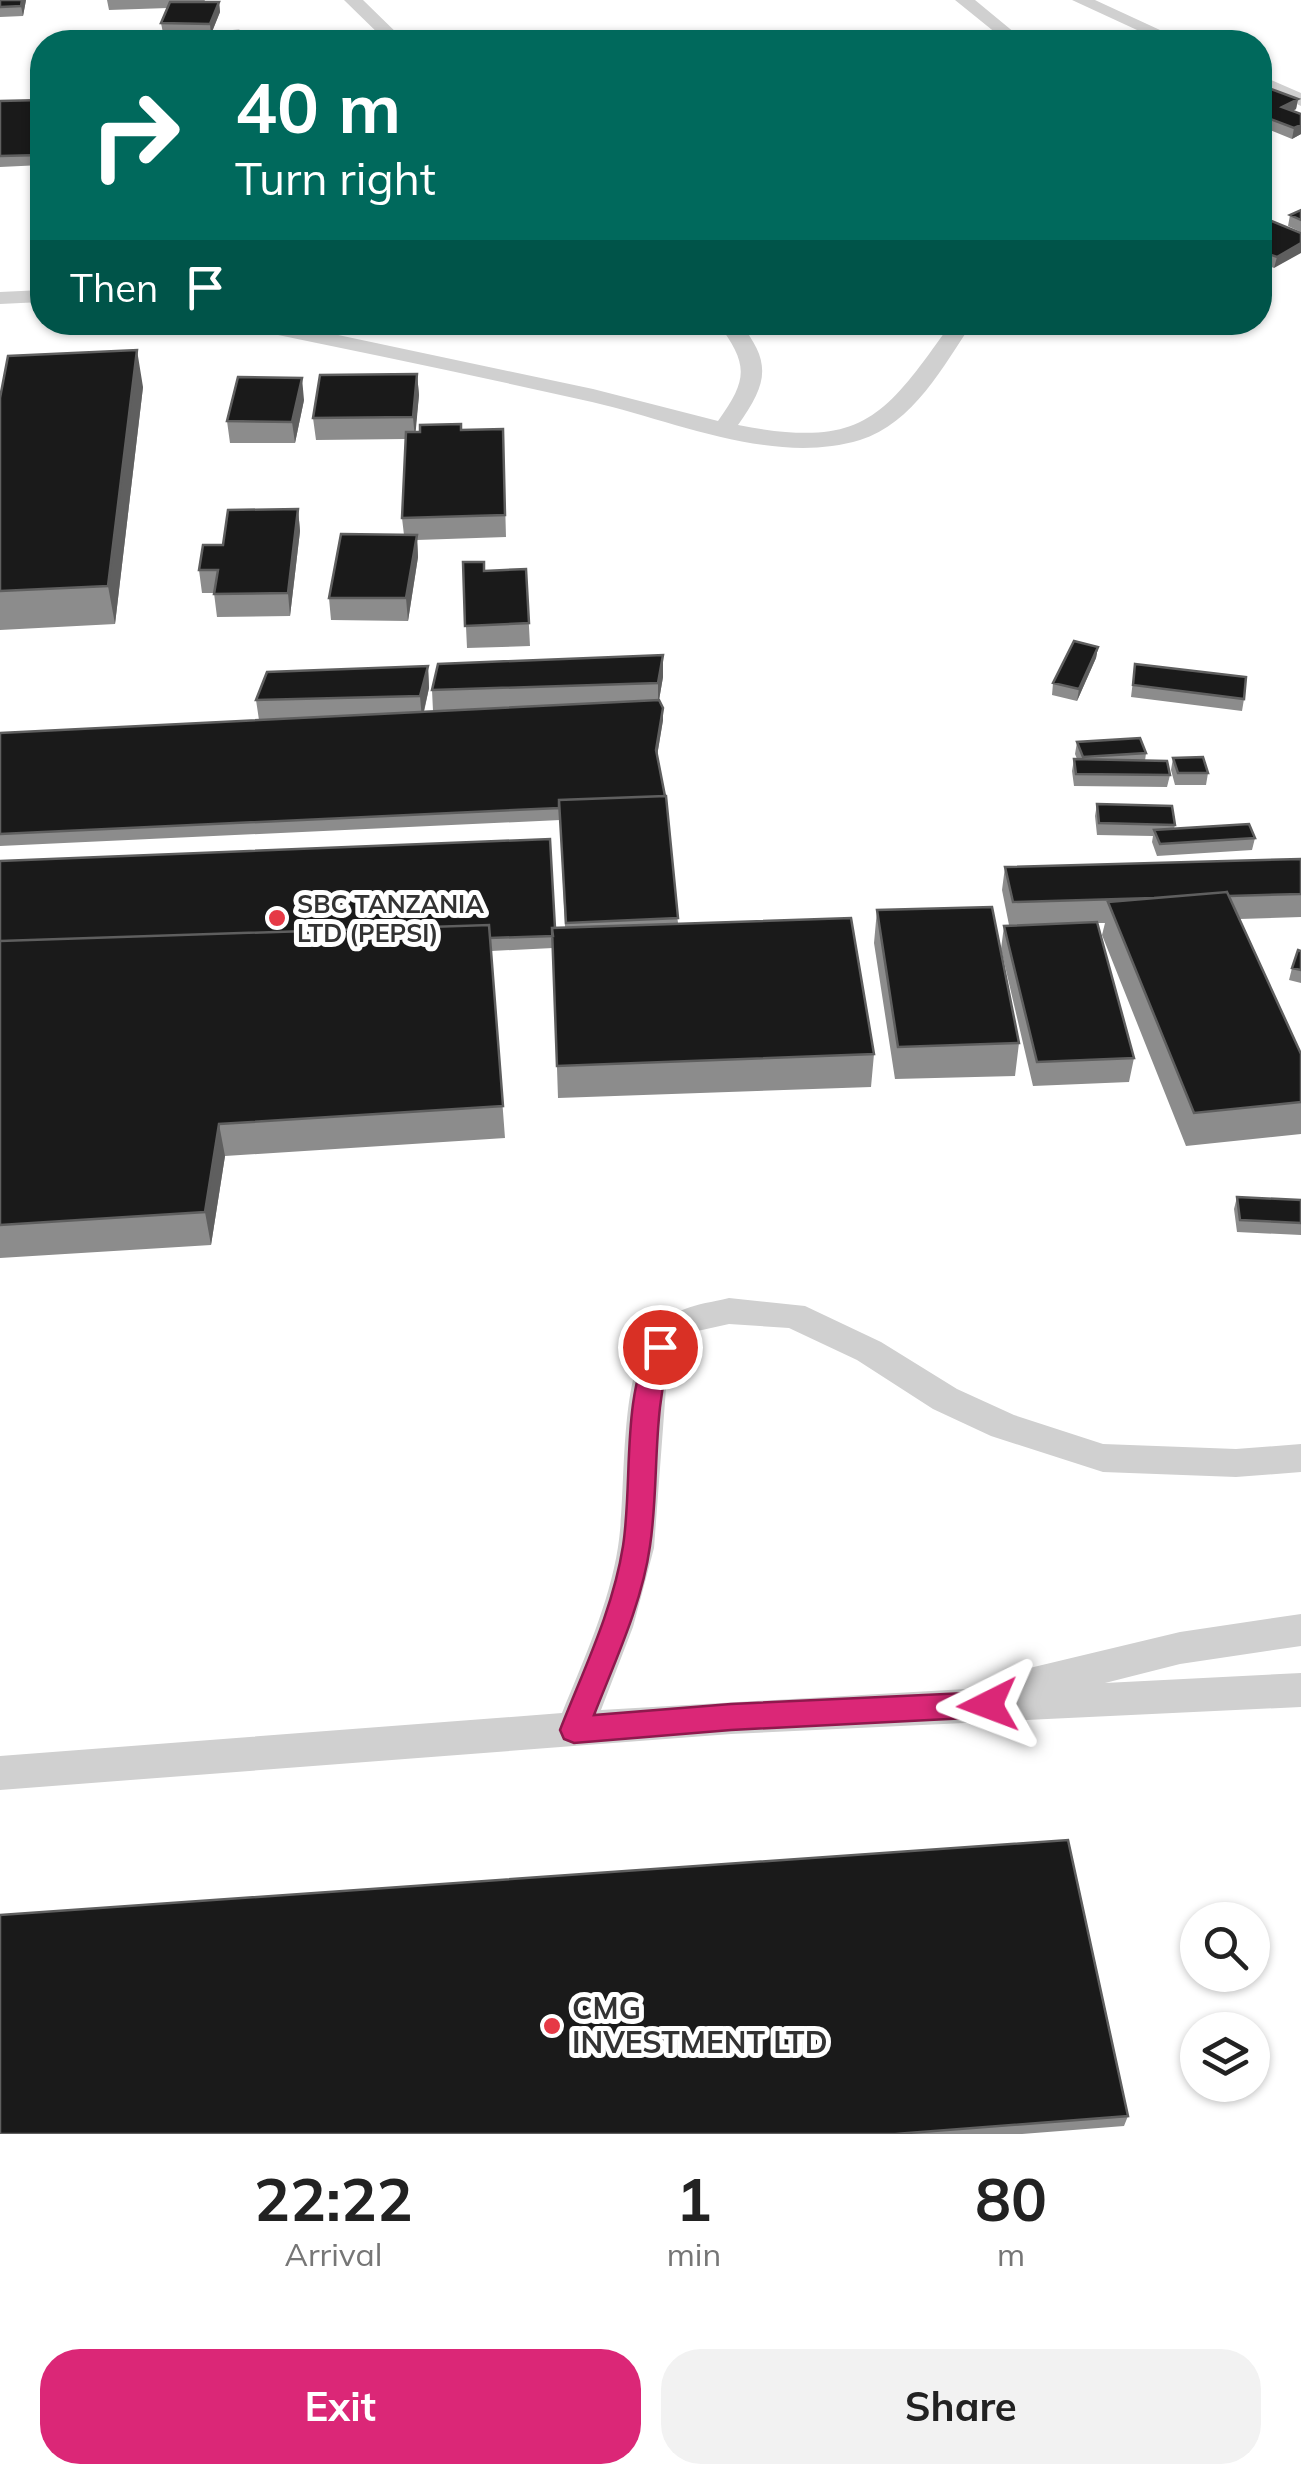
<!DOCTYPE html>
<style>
body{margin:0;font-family:Mulish,sans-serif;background:#f2f2f2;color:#222;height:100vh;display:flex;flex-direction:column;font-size:38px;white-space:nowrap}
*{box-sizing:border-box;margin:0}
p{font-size:32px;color:#767676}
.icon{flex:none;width:55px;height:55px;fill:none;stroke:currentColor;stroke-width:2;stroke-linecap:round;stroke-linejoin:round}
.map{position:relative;height:2134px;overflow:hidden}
.side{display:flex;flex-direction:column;background:#fff;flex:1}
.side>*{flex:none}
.banner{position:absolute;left:30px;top:30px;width:1242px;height:305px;border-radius:40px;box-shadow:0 2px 8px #0004;background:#00695c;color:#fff;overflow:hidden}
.fabs{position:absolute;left:1180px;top:1902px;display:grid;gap:20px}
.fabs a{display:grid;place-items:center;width:90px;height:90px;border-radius:50%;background:#fff;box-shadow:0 2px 8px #0004;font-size:50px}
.pin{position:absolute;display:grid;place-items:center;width:85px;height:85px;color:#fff;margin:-42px;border:5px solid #fff;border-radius:50%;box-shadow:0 2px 10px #0007}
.me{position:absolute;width:110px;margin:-55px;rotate:267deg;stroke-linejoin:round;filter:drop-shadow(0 0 8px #0008)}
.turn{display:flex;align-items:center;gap:35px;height:210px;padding:0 40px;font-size:45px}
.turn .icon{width:130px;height:130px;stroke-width:2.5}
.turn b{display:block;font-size:70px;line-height:85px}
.then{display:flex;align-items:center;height:95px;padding:0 40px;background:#0003;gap:20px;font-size:38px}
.eta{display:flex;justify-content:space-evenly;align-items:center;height:170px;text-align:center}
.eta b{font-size:60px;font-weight:700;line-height:70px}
.action{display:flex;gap:20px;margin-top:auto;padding:20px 40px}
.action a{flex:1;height:115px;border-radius:40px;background:#db2777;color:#fff;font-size:40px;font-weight:700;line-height:115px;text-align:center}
.action a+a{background:#f2f2f2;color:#222}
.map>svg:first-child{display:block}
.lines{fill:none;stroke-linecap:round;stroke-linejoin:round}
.lane{fill:#d0d0d0;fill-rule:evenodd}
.wall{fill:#8c8c8c}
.shaded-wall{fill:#5f5f5f}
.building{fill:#1a1a1a;stroke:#5f5f5f;stroke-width:2.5}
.route{fill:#db2777;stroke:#8e194d;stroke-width:2.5}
.poi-dot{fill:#e63946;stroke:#fff;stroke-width:4}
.labels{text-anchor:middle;stroke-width:10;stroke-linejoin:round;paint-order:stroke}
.poi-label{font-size:25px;font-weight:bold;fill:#333;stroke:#fff;text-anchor:start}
.near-poi-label{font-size:30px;font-weight:bold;fill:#333;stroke:#fff;text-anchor:start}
</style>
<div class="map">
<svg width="1301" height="2134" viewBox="0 0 1301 2134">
<rect width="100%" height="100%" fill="#fff"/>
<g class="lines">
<!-- lane -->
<path class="lane" d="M344,0H363L406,42H387Z
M955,0H975L1026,42H1007Z
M1072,0H1095L1186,42H1163Z
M1260,75L1301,93V106L1260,87Z
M42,290V302L0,304V292Z
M234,322H277L593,389L718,421C749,378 748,364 717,322H739C773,363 767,384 738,425C863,449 883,419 952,322H973C944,365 913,424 860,440C774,466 675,421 592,402C477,376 360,352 244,328Z
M729,1298L805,1306L881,1342L957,1389L1014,1415L1103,1444L1236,1449L1301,1444V1472L1236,1477L1103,1472L991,1436L933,1409L857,1360L789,1328L729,1324L693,1332L675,1353L667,1375L654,1548L633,1627L601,1710L983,1688L987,1680L1000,1675L1180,1632L1301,1614V1646L1180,1664L1105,1683L1301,1673V1707L731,1734L0,1790V1756L562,1713C584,1659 609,1604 618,1547C627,1489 618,1383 650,1337C672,1306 695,1306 729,1298Z"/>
</g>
<!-- wall -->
<path class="wall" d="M0,0H26L23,16L0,17Z
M107,0H205L204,2H219L220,12L212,32L238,31L239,42H102L163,33L161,23L168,8L109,10Z
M1260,94L1298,99L1296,109L1293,111L1301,114V134L1292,139L1260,126Z
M42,100V165L0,167V101Z
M1301,210V232L1288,226L1290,215Z
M1260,220L1301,233L1274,268L1260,262Z
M417,374L419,395L415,432L503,429L506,537L417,540L418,557L408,621L331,620L329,598L404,535L402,518L406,439L316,440L313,418Z
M143,387L115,624L0,630V398Z
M304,400L295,443H230L227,421Z
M298,509L300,531L290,616L217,617L214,593H202L199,570L223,545Z
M463,562L484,571L526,569L530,646L467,648Z
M1098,647L1096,658L1077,701L1052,695L1053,683Z
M1135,664L1244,699L1242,711L1131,697Z
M428,666L429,688L424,712L433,711L432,690L663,677L659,700L663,708V720L657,756L678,923L874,1054L871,1087L558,1098L553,948L491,951L505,1138L225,1156L211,1245L0,1258V861L555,928L565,927L560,820L0,846V733L259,720L256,700Z
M1077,742L1146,753L1145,761L1170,775L1167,787L1074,786L1072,771L1074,759H1077L1075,754Z
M1173,758L1208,773L1206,785H1175L1171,770Z
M1097,804L1175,825L1174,829L1255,838L1252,850L1157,856L1152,842L1153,836L1097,835L1095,816Z
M1301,859V917L1240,919L1301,1054V1134L1186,1146L1102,935L1105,923H1097L1134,1058L1129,1082L1033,1086L1001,949L1004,926L1009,925L1002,890L1005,867Z
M877,910L1019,1043L1015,1076L895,1079L874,943Z
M1301,951V983L1289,980L1292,968Z
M1237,1197L1301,1200V1235L1237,1232L1234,1209Z
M1128,2116L1124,2126L1022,2134H0Z"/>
<!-- shaded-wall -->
<path class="shaded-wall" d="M22,0H26L23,16L21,6Z
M219,2L220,12L211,34L210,24Z
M1298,99L1296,109L1280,117L1282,107Z
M1301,125V134L1292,139L1294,128Z
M1301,243V253L1274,268L1277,257Z
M137,350L143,387L115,624L108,586Z
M417,374L419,395L415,439L413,417Z
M302,378L304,400L295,443L292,422Z
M298,509L300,531L290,616L288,593Z
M417,535L418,557L408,621L406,598Z
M1098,647L1096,658L1077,701L1079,689Z
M663,655V677L658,706V683Z
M428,666L429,688L422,719L420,696Z
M663,708V720L656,762V750Z
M219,1124L225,1156L211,1245L205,1212Z"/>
<!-- building -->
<path class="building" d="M0,0H22L21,6L0,7Z
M170,2H219L210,24L161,23Z
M238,31L237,42H102L103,36Z
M1271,89L1298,99L1282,107L1301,114V125L1294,128L1260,115V94Z
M42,100V155L0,156V101Z
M1301,210V220L1290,215Z
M1264,218L1301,233V243L1277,257L1260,251V220Z
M137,350L108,586L0,591V398L8,356Z
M417,374L413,417L313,418L320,375Z
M238,377L302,378L292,422L227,421Z
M461,424V430L503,429L505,515L402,518L406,432H420V425Z
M298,509L288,593L214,594L218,570H199L203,545H223L228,510Z
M341,534L417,535L406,598H329Z
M463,562H484V571L526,569L529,623L465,626Z
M1074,641L1098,647L1079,689L1053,683Z
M663,655L658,683L432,690L438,664Z
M1135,664L1246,677L1244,699L1133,685Z
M428,666L420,696L256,700L267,672Z
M659,700L663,708L656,750L665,796L559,800V808L0,834V733Z
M1140,738L1146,753L1083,757L1077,742Z
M1203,757L1208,773H1178L1173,758Z
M1074,759L1167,761L1170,775L1076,774Z
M666,796L678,918L566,923L559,800Z
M1097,804L1172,806L1175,825L1099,823Z
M1249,824L1255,838L1160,844L1154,830Z
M550,839L555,928H552L553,936L490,938L489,925L0,941V861Z
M1301,859V894L1229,896L1227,892L1154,898L1013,902L1005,867Z
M1227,892L1301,1054V1102L1194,1113L1108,902Z
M992,907L1019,1043L898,1047L877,910Z
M851,918L874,1054L557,1066L552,928Z
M1097,922L1134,1058L1037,1062L1004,926Z
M489,925L503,1106L219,1124L205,1212L0,1225V941Z
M1298,950L1301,951V970L1292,968Z
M1237,1197L1301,1200V1223L1240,1220Z
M1068,1840L1128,2116L895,2134H0V1915Z"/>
<!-- route -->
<path class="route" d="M660,1337L669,1340L673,1347C651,1410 660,1480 650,1546C642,1604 615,1661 594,1715L731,1704L988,1692L999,1696L1003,1705L999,1714L988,1717L731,1730L574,1743L564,1739L560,1730C583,1671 613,1610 623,1546C633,1482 621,1397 652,1340Z"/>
<!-- markers -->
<g class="poi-dot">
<circle cx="277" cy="918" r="10"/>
<circle cx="552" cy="2026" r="10"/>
</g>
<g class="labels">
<!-- poi labels -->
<g class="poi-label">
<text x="297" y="913">SBC TANZANIA<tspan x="297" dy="29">LTD (PEPSI)</tspan></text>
</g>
<!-- near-poi labels -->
<g class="near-poi-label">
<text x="572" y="2019">CMG<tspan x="572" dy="34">INVESTMENT LTD</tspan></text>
</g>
</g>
</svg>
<div class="fabs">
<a><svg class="icon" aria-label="search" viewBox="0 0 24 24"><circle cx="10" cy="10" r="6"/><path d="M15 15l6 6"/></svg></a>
<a><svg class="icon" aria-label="layers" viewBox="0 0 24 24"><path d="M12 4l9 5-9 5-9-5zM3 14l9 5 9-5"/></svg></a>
</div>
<div class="pin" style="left:660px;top:1347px;background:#d93025"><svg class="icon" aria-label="arrive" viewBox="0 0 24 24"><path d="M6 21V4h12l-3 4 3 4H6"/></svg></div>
<svg class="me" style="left:988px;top:1705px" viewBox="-20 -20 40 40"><path d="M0-17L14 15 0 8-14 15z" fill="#db2777" stroke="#fff" stroke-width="4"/></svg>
<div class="banner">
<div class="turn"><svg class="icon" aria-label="right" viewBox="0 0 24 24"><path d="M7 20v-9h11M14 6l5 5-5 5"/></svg><div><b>40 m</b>Turn right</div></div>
<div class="then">Then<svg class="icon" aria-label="arrive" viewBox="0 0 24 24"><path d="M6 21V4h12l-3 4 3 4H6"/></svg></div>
</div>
</div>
<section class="side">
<div class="eta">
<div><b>22:22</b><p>Arrival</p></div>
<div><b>1</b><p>min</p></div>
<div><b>80</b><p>m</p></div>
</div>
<div class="action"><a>Exit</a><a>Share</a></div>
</section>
